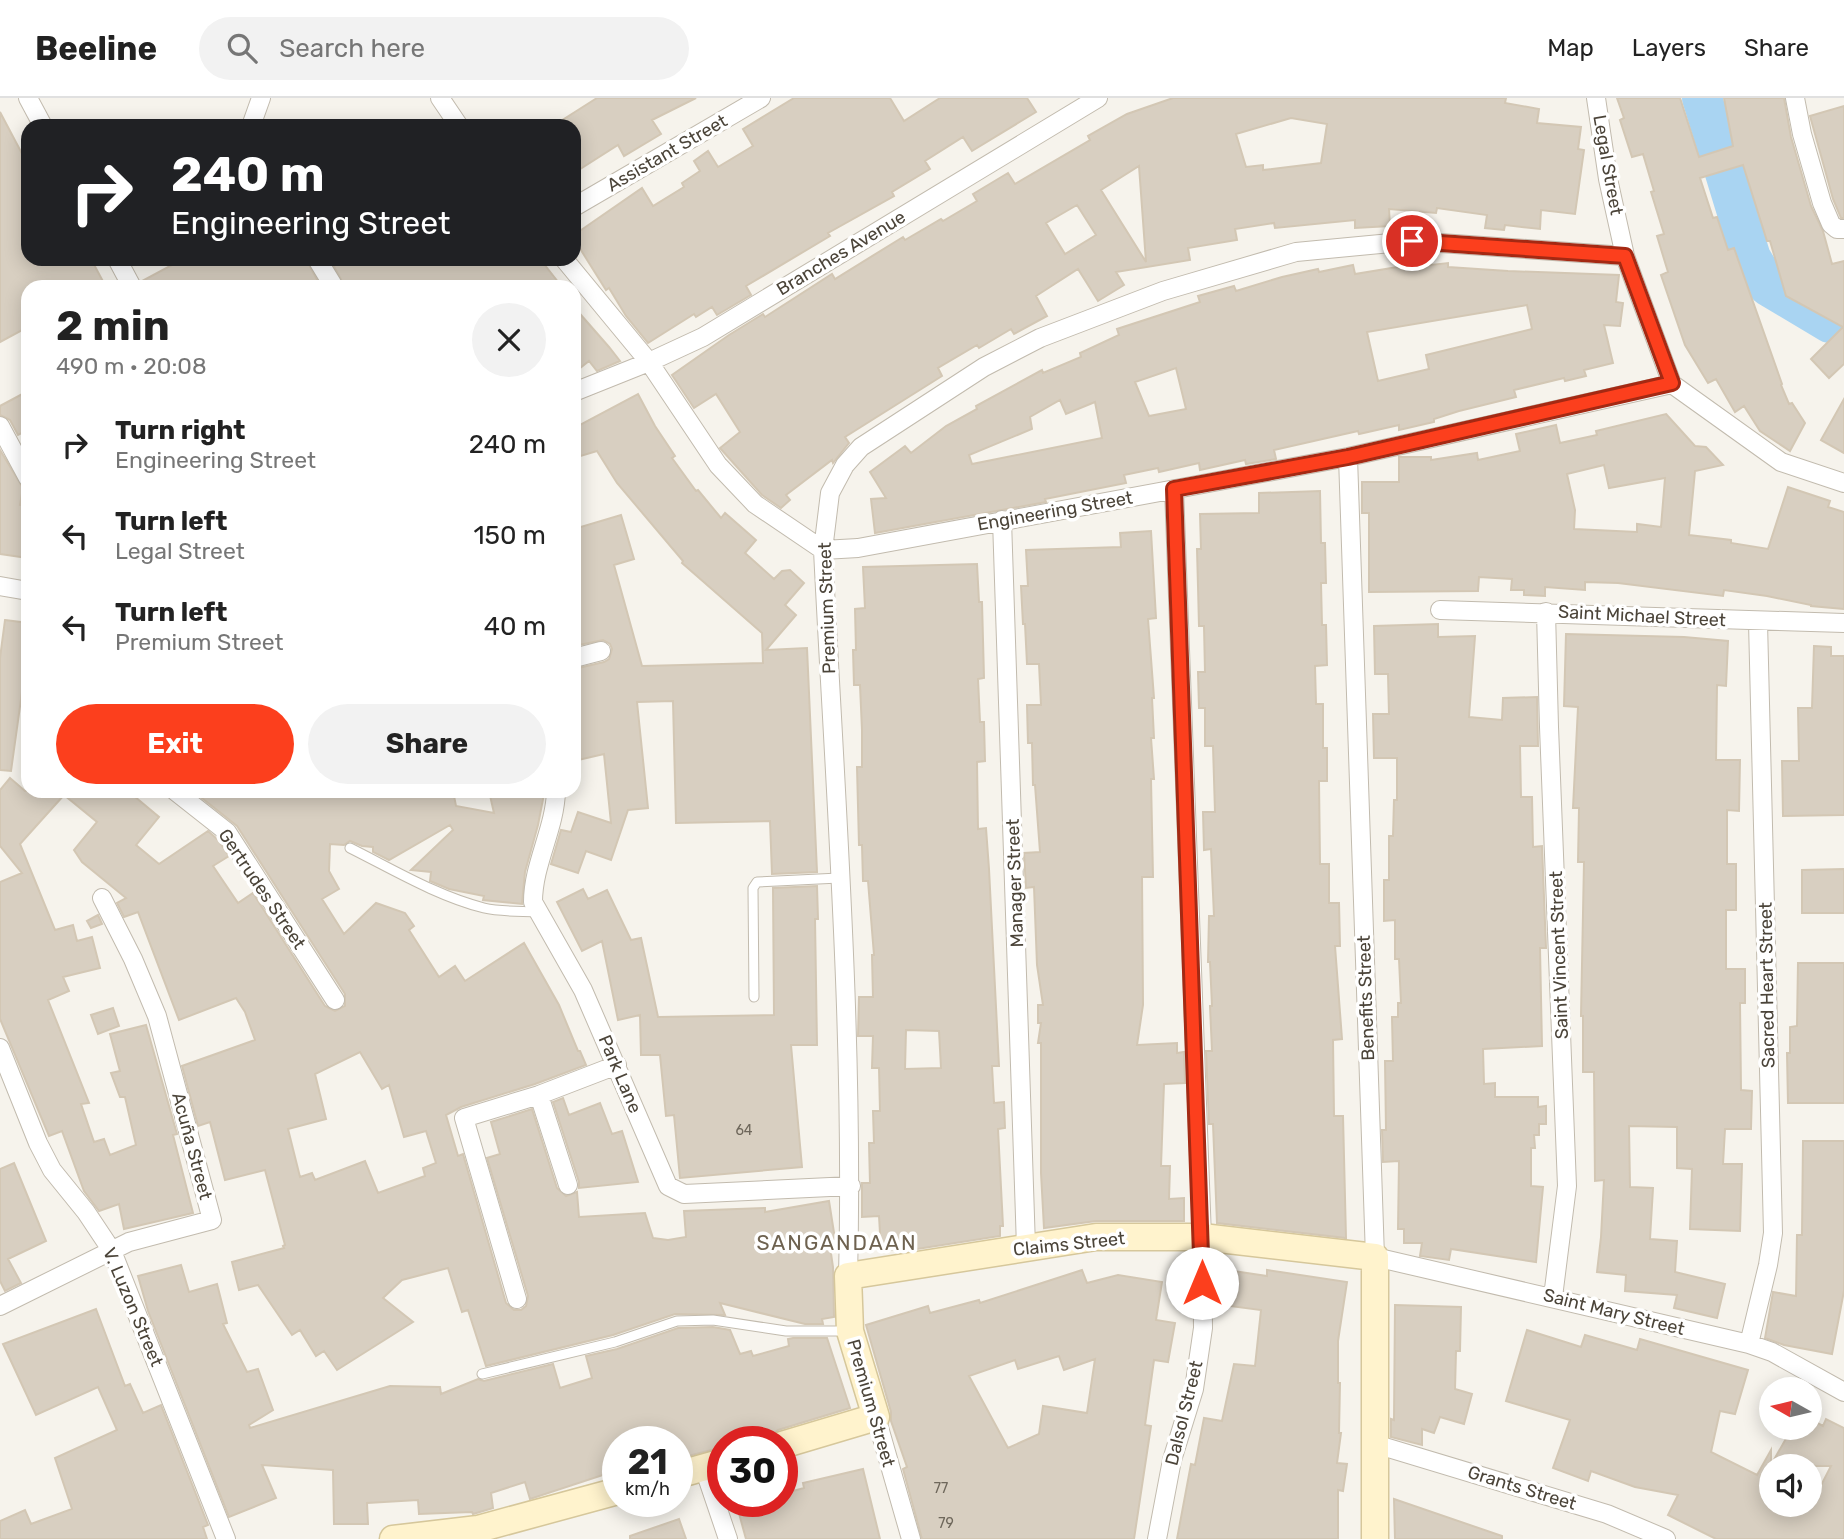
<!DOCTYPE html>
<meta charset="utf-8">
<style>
body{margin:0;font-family:Rubik,sans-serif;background:#f2f2f2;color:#222;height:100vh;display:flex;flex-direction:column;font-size:26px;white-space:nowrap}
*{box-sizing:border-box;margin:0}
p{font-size:23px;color:#767676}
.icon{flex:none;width:38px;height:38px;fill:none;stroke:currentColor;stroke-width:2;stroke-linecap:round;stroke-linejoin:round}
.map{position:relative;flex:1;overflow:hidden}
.sheet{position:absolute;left:21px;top:182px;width:560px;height:518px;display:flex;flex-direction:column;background:#fff;border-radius:21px;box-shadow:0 4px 18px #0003}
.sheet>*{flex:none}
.hud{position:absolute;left:21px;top:21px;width:560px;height:147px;border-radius:21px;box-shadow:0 4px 18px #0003;background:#202124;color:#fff;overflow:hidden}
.needle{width:46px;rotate:278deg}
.tools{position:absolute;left:1759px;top:1279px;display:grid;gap:14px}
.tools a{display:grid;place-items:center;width:63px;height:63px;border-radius:50%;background:#fff;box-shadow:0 4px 18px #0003;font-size:35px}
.speed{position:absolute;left:602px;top:1328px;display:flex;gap:14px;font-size:35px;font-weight:700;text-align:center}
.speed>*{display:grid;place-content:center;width:91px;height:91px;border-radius:50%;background:#fff;box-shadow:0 4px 18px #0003;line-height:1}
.speed small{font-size:18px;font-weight:400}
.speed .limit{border:10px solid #d22;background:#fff;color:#111}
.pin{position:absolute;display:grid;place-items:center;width:60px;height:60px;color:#fff;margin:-30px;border:4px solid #fff;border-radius:50%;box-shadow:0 2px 7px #0007}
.me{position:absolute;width:77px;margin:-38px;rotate:0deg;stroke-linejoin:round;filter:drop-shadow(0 0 5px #0008)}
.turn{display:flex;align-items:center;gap:24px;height:147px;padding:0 35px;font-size:32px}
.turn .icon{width:91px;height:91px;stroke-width:2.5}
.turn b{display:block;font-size:49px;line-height:60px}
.round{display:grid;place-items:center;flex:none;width:74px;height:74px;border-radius:37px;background:#f2f2f2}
.headline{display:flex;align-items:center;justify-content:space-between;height:119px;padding:0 35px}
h1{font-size:42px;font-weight:700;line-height:52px}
.cta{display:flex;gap:14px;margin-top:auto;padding:14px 35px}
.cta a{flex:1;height:80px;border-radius:42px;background:#fc3f1d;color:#fff;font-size:28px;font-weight:700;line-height:80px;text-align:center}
.cta a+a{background:#f2f2f2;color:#222}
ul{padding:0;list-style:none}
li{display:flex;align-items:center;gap:21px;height:91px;padding:0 35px}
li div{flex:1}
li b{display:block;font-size:26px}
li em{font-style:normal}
header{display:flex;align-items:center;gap:42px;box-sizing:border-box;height:98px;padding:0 35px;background:#fff;border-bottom:2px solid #e0e0e0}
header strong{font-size:33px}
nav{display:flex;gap:38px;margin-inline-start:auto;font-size:24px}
.search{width:490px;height:63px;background:#f2f2f2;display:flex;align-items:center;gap:18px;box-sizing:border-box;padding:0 24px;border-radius:38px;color:#767676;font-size:26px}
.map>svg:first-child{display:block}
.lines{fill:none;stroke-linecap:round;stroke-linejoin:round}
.river{stroke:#a9d4f2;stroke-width:40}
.building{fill:#d8cfc1;stroke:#d3c7b4;stroke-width:2;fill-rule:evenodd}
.lane-casing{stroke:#c2bbae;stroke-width:11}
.street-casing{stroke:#c2bbae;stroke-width:20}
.secondary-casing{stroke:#d6c79b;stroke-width:29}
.lane{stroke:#fff;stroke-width:9}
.street{stroke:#fff;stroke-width:18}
.secondary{stroke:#fff3cd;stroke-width:26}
.route-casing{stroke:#a42913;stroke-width:18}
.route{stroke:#fc3f1d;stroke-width:12}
.labels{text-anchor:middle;stroke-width:7;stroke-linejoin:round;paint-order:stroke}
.number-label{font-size:14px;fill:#6e675b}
.street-label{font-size:18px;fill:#4b4439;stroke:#fff}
.quarter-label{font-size:21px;letter-spacing:2px;fill:#6e6250;stroke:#fff}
</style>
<header>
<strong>Beeline</strong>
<div class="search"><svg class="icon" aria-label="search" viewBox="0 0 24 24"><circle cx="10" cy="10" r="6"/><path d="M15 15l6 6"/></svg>Search here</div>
<nav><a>Map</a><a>Layers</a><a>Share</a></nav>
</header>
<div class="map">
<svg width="1844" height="1441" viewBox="0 0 1844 1441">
<rect width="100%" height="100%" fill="#f6f3ec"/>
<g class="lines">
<!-- river -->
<path class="river" d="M1702,0L1751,160L1768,188L1830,225L1844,228"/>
</g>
<!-- building -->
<path class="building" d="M597,0H696L652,22L661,36L624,58L618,47L574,75V28H553Z
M794,0H890L904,23L940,0H1027L1036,14L972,53L963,39L925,63L930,71L892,94L894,98L828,135L830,138L746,188L751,197L717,217L712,209L696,219L694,216L648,245L626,218L609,190L606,192L574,141V137L642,90L653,108L684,89L682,85L700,73L694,63L708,53L718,69L753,48L743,31Z
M1173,0H1506L1505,5L1539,11L1537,25L1581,29L1578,51L1584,52L1575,116L1541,112L1540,131L1505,127L1504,132L1485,130L1487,117L1437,110L1436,115L1389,111L1390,128L1355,130V122L1275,130L1274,125L1235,131L1237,142L1188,150L1190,162L1116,174L1124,187L1098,203L1078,171L1036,198L1047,218L1014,236L1011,231L979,250L977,247L938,270L942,278L845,339L849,345L833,365L832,362L786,397L790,402L781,410L762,397L720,350L740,334L716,296L694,310L672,277L729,237L763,216L765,219L832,176L835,181L903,139L905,142L941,121L943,123L977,103L973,96L1008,75L1015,86L1090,42L1088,38L1127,16ZM1291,20L1327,26L1321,65L1263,72V67L1246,69L1236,36ZM1139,68L1146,164L1101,92ZM1077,107L1096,137L1065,156L1046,125Z
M1617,0H1680L1699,59L1733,48L1724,0H1784L1791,39L1811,108L1823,133L1832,166L1844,163V266L1829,280L1811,261L1843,229L1786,198L1770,143H1767L1743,67L1700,80L1713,120L1717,119L1728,152L1734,150L1782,286L1781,287L1789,306L1792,305L1805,325L1790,353L1760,333L1744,308L1735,314L1716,281L1708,285L1685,247L1661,177L1668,174L1657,138L1664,136L1651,94L1654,93L1643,56L1632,59L1620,22L1624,20Z
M1844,8V120H1841L1833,101L1810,18Z
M0,14L28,67V161H91L106,189H28V229L0,244Z
M183,161H306L321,189H143L142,183Z
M330,161H540L562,189H345Z
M1448,165V169L1508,173L1619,177L1616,204L1623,205L1620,228L1604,227L1613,265L1584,272L1586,278L1565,283L1564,280L1514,292L1516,299L1459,313L1434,321V324L1399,332V327L1359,336L1358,333L1274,352L1276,361L1246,366L1245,362L1200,372L1199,365L1159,374L1158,370L1124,377L1126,385L1045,401L1046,404L875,435L871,401L886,400L870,374L905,348L911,355L946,328L977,311L976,308L1042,272L1043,275L1081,259L1080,255L1119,237L1117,231L1200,204L1198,198L1234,188L1236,193L1282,179L1318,171L1319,174L1353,167L1355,176L1404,168V170ZM1527,207L1532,231L1426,257L1429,271L1378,283L1367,234ZM1176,270L1186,311L1149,318L1135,284ZM1060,302L1066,316L1095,304L1102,340L972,366L969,357L1032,331L1030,319Z
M574,209L609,249L620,263L597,273L589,263L574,275Z
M28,293V332L18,337L10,322L0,317V308Z
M638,296L655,328L675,358L672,360L696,393L698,392L721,420L725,415L756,442L745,455L774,481L782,473L790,472L804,485L785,507L796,517L766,552L807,550L817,774L772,776L770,723L676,725L673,603L637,604L648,710L628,712L611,762L586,753L578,775L551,766L561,732L571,734L578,714L611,725L604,656L574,663V571L604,564L609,561L612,551L610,546L603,542L574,548V431L621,417L634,461L614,467L642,568L763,565L762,535L682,465L683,463L617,385L597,353L574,360V330Z
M1844,301V355L1821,342Z
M1666,316L1695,348L1706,349L1723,367L1695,373L1689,437L1731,442V445L1768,451L1788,389L1830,403L1828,409L1844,414V511L1811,508V507L1767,498L1724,492L1723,498L1618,485L1585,484V492L1545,489V498L1524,497V492H1511L1512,481L1479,479L1478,493L1369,494V415H1362V384H1399V359H1431V362L1477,355L1478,362L1520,353L1516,336L1556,327L1560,345L1597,337L1596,333ZM1604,367L1609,390L1665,380L1661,429L1637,426V434L1574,431L1575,412L1567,376Z
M0,352L23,390L20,407L28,408V460L0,456Z
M1320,393L1321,445H1325L1326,485H1321L1322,527H1326L1327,567L1315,568L1316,606H1323V650H1327V683H1319L1320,766H1329V805H1339L1340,848H1335L1342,941L1333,942L1334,1018H1343L1346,1140L1217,1125L1213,1026H1209L1206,953H1212L1210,908H1212L1210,864H1208L1209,818H1214L1211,751L1204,752L1203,714H1215L1213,648H1205V610H1199L1198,574H1205L1204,528H1199L1198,488L1197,451H1201L1200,416L1259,415V395Z
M1151,433L1156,520L1148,521L1154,600H1152L1154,640H1151L1154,681H1151L1153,779H1142L1143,907L1137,947L1177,945V955L1184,954L1185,985L1164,986L1161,1068H1170L1169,1101L1184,1100V1123H1096L1044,1130L1041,1075V945H1038L1041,925H1038V907H1043L1037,867L1034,789L1026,790L1024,755L1040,754L1035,687H1033L1032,645H1028L1027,607H1041L1039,566H1027L1025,526H1023L1021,488H1028L1026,452L1121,449L1120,435Z
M977,466L979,504H982L984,580L978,581L980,624H984L985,663L977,664L978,731L986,730L989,771L999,968H992L994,1005L1004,1004L1005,1030L998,1031L1003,1128H1000V1138L917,1151L881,1152L879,1118L862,1119V1085H870L869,1045H874L873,1013H880L879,970H872L873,938H858L859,899H873L872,857H874L868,783H863L862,747H859L857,669H862V632L860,587H854L853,552H856L855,511L865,510L863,469ZM906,932L939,933L941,970L905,971Z
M5,522L28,525V576L25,595L22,594L11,673L0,672V560Z
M1438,526V539L1475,538L1469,619L1502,622L1503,600L1537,599L1538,648H1520L1521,699H1532L1533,749L1542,748L1546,850H1540L1542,948L1483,951L1484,986L1495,985V999H1538V1009L1546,1008V1026H1539V1037H1534L1535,1050H1531V1088L1543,1089L1536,1164L1451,1151L1449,1162L1420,1158L1422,1145H1404V1131H1398L1399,1063L1383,1064L1382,1032H1386L1385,963H1393L1392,919H1398V905H1401L1399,861H1395V822L1384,823V782H1389V738H1393L1394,702H1397V660H1374L1373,616H1389L1388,576H1375L1374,528Z
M1566,536L1684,539L1728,543L1726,588L1717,587L1716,662H1740L1739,713L1727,712V766H1736V812H1726V871H1745V905H1740L1741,992L1752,993L1751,1031H1725L1723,1066H1742L1740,1133L1690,1131L1692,1071L1677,1070V1029L1629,1028L1630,1089L1653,1090L1650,1141L1677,1143L1675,1174L1725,1186L1717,1220L1674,1210L1677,1197L1625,1193L1626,1177L1597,1174L1601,1139L1604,1082L1595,1083L1594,974H1583V918H1581L1584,764H1578L1579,710H1573L1578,609L1564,608Z
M1814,548L1831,549V558H1844V717L1783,718L1782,663H1799L1798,610H1812Z
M10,680L25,693H128L159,719L136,747L159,766L208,733L218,742L229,758L213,768L238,805L253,795L325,908L335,913L345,908V896L237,728L193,693H453L456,708L494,715L489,693H528L544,696L538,727L525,774L522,806L483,802L484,798L449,791L430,783L431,774L411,772L453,732L450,727L389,762L373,754V749L362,748L350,743L344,747L330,746L329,773L339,791L322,801L344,836L376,805L405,815L414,828L409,832L439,879L455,868L465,883L524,845L559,907L578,953H580L586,967L535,986L461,1009L446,1017L458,1058L463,1056L506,1205L514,1212H521L526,1208L528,1198L487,1060L500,1056L491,1024L532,1011L557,1090L566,1098L577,1094L579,1119L645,1115L653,1140L668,1142L686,1139L684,1113L765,1110V1114L829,1103L835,1141L829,1142L833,1169L834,1219L822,1221L823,1226H805L720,1205L725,1217L675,1216L613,1237L486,1268L468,1212L462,1214L448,1170L402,1182L383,1200L413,1224L337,1272L324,1253L316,1258L300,1232L292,1237L258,1187L239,1192L232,1164L284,1150L283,1148L285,1147L265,1072L225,1082L210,1024L198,1028L182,968L255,942L245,914L236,900L179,922L138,814L124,819L117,805L126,800L82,764L74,752L97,724L64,697L20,746L55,832L73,827L77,843L92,839L100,870L63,879L69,893L48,902L89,1005L81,1006L94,1044L104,1041L110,1057L136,1047L125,999H120L111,975L120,973L110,936L146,927L177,1036L173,1037L193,1115L124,1131L119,1106L99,1113L84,1093L62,1033L49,1038L0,921V784L22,775L0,748V692ZM360,954L382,991L389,987L404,1039L426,1033L436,1065L423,1070L425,1078L378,1095L365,1063L315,1082L312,1075L300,1079L288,1031L326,1021L315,976Z
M1844,771V815H1802V772Z
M817,788L818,821H815L817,947H791L802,1069L680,1080L674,1017L666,1018L660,957H641L640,917L618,922L602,843L582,853L557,804L583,791L588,801L607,792L631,842L641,840L658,919L774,917L773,790Z
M98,817L102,826L91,830L87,823Z
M1798,865H1844V1005H1788L1787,955H1790V929L1797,928Z
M113,910L119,928L98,936L91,917Z
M563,1000L569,1017L600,1005L612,1036L622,1033L638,1084L579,1090V1084L553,1004Z
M1803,1043H1844V1193L1832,1256L1784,1247L1765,1240L1773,1194L1796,1198L1797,1137H1802Z
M14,1065L46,1143L8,1161L21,1185L5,1193L0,1183V1071Z
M181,1167L189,1194L217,1186L227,1225L223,1226L247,1274L258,1271L273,1312L249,1327L250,1330L390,1288L440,1289L441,1296L478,1281L484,1283L553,1266L560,1290L592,1280L586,1258L617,1251L678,1230L713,1229L730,1232L740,1256L751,1253L753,1258L789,1248L788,1241L793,1240H827L850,1310L778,1332L768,1339L767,1344H723V1349L677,1361V1344H618V1372L530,1401L525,1384L491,1395L493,1410L473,1416L472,1414L419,1416L418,1402L367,1405L368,1426H334L333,1372L262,1367L276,1400L229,1419L148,1213L138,1178Z
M1082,1172L1087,1185L1118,1177L1162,1184L1156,1222L1175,1225L1168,1264L1154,1262L1145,1327L1151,1328L1134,1441H922L903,1371L907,1369L891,1323V1314L866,1227L928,1208L930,1215L979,1202L980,1205ZM1059,1258L1064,1272L1095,1261L1087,1315L1043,1308L1039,1336L1008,1350L969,1278L1015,1262L1018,1271Z
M1227,1172L1267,1178V1172L1347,1184L1338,1243V1285H1340L1339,1335H1341L1337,1365L1347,1366L1343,1393L1338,1392V1441H1177L1191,1366L1195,1367L1204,1320L1222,1323L1234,1266L1255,1268L1261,1212L1222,1207Z
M1395,1207L1461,1209L1460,1253H1456L1455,1291L1472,1296L1464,1326L1440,1319L1434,1335L1422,1331V1347L1391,1339V1321L1394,1322Z
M96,1211L125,1288L130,1286L143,1315L161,1307L208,1427L203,1429L207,1441H0V1423L25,1412L31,1426L72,1411L55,1360L117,1332L98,1289L36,1317L3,1246Z
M1527,1232L1581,1249L1585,1237L1637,1252L1640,1241L1748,1272L1735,1316L1720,1313L1711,1354L1757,1377L1771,1352V1367L1792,1330H1810V1321L1823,1328L1826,1321L1844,1330V1441H1716L1668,1417L1678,1397L1635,1389L1591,1373L1588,1383L1553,1370L1570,1322L1506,1303ZM1771,1368H1831L1811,1407H1771Z
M863,1371L880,1441H746L737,1408L754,1404H782V1396L804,1390L803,1385Z
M1394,1401L1502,1438V1441H1395Z
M679,1421L686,1441H630V1438Z"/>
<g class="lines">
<defs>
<path id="lane" d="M350,750C394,772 437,798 484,810C501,814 521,813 539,814
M754,899L753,790L757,784L839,780
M482,1276L615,1244L677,1223L713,1222L786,1233H847"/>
<path id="street" d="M28,0L43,28
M440,0L459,28
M1596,0L1608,81L1625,158L1672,286L1781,364L1844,385
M1795,0L1802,36L1822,105L1831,126L1837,131H1844
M251,28L261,0
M574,109L761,0
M117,161L132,189
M317,161L334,189
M564,161L649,264L718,367L755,406L823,452L858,450L1348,359L1672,286
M574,294L649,264L703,239L1098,0
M0,328L28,380
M1348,359L1375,1159L1749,1246L1772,1254L1844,1294
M1002,422L1026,1149
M0,488L28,493
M1440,512L1844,525
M1546,514L1549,629L1567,1088L1553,1199
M574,560L601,553
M175,693L227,734L335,902
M556,693C555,731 533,766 533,804L583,892L668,1088L684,1096L851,1088
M0,950L38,1045L52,1072L86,1114L112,1153L226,1441
M539,997L568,1087
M848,1178C854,936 835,694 823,452L830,395L845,367L861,349L984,269L1040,240L1163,193L1296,154L1412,143L1625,158
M517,1201L464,1020L539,997L617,967
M0,1208L129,1144L212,1122L157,918L133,861L102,800
M1749,1246L1768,1167L1773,1135L1758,524
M876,1319L911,1441
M1375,1346L1607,1416L1666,1441
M704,1370L728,1441
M1157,1441L1172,1362L1194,1291L1203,1230L1202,1139L1174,391"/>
<path id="secondary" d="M782,1347L876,1319L850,1233L848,1178L1096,1139H1202L1375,1159V1441
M677,1377L723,1364
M393,1441L478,1431L618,1393"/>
</defs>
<!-- lane casing -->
<use href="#lane" class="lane-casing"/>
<!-- street casing -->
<use href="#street" class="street-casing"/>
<!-- secondary casing -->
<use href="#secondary" class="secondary-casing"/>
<!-- lane -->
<use href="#lane" class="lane"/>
<!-- street -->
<use href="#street" class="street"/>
<!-- secondary -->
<use href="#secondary" class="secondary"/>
</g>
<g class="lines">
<defs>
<path id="route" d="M1202,1185L1174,391L1348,359L1672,285L1625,158L1412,143"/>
</defs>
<!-- route casing -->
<use href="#route" class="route-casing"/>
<!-- route -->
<use href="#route" class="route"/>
</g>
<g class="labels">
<!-- number labels -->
<g class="number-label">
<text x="744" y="1037">64</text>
<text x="941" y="1395">77</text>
<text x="946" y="1430">79</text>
</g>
<!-- street labels -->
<g class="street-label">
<text transform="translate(667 55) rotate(-30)" y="6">Assistant Street</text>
<text transform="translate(1608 67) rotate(80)" y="6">Legal Street</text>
<text transform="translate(841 155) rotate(-31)" y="6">Branches Avenue</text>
<text transform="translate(1055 413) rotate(-10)" y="6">Engineering Street</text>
<text transform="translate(827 510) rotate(-92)" y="6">Premium Street</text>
<text transform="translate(1642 518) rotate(3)" y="6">Saint Michael Street</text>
<text transform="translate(1015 785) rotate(-92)" y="6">Manager Street</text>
<text transform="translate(262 791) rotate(56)" y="6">Gertrudes Street</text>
<text transform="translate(1559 857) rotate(-92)" y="6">Saint Vincent Street</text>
<text transform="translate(1767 887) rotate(-91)" y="6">Sacred Heart Street</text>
<text transform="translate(1366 900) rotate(-92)" y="6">Benefits Street</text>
<text transform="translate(620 976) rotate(67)" y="6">Park Lane</text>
<text transform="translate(192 1048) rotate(75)" y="6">Acuña Street</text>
<text transform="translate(1069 1146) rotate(-6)" y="6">Claims Street</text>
<text transform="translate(133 1209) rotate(67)" y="6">V. Luzon Street</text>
<text transform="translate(1614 1214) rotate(14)" y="6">Saint Mary Street</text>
<text transform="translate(871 1305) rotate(74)" y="6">Premium Street</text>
<text transform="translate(1184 1315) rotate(-76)" y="6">Dalsol Street</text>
<text transform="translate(1522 1390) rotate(17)" y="6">Grants Street</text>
</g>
<!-- quarter labels -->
<g class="quarter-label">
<text x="837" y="1152">SANGANDAAN</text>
</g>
</g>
</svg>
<div class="tools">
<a><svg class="needle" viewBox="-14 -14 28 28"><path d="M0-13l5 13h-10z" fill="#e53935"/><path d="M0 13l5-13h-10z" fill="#767676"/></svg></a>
<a><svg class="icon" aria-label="sound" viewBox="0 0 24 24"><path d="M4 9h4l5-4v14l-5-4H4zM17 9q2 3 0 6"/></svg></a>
</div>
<div class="speed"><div>21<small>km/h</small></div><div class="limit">30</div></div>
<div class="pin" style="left:1412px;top:143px;background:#d93025"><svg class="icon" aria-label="arrive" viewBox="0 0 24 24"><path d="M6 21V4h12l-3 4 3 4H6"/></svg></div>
<svg class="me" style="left:1202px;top:1185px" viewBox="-20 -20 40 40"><circle r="19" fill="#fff"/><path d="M0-13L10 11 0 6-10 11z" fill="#fc3f1d"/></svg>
<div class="hud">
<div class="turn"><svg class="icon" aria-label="right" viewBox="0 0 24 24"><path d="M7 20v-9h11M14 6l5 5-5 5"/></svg><div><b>240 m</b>Engineering Street</div></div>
</div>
<section class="sheet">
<div class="headline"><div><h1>2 min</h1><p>490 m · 20:08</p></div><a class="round"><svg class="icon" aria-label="close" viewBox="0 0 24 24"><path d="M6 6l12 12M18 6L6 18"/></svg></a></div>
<ul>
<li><svg class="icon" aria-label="right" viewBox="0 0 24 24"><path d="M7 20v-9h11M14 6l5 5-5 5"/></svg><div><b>Turn right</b><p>Engineering Street</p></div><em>240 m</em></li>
<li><svg class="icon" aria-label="left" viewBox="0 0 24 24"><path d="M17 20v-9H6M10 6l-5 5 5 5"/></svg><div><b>Turn left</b><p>Legal Street</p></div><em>150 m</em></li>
<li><svg class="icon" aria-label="left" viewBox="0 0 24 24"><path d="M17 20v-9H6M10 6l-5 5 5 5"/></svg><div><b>Turn left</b><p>Premium Street</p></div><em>40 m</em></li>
</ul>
<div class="cta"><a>Exit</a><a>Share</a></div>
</section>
</div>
